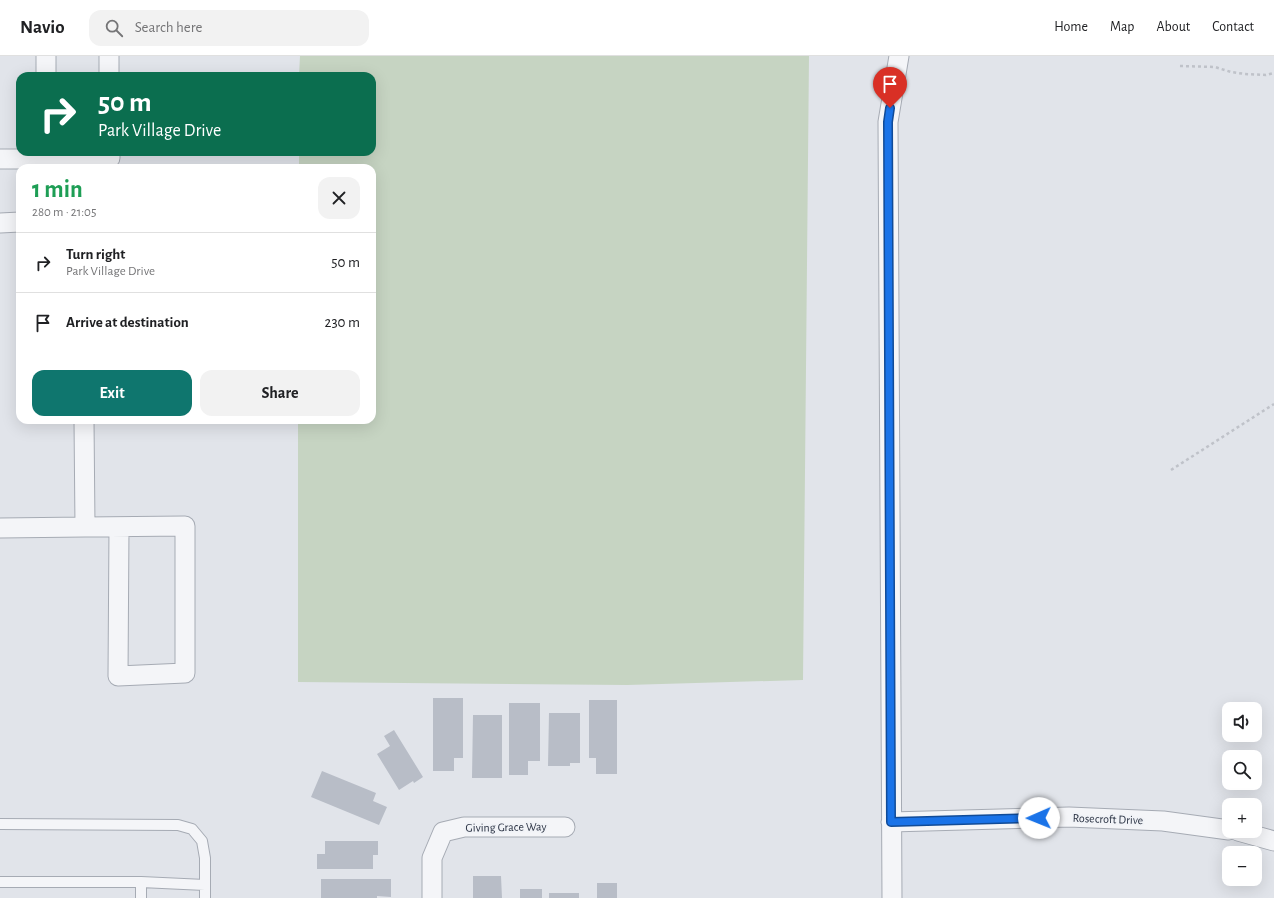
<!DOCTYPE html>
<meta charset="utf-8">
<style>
body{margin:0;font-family:"Alegreya Sans",sans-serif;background:#f2f2f2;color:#202124;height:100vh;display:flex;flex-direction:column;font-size:15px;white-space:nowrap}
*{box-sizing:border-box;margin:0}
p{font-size:13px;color:#757577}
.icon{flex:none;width:22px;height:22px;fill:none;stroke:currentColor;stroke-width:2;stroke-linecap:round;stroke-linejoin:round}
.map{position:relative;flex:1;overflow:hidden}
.panel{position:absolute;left:16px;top:108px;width:360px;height:260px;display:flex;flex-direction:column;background:#fff;border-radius:12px;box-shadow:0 4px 16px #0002}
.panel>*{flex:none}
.guide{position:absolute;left:16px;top:16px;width:360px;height:84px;border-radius:12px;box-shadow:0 4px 16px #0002;background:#0b6e4f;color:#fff;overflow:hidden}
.tools{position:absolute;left:1222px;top:646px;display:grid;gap:8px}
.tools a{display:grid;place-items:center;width:40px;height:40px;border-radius:8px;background:#fff;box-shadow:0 4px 16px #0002;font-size:20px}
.pin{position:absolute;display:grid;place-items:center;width:34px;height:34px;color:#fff;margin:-41px -17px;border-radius:50% 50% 50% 0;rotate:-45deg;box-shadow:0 0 4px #0007}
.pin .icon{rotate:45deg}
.me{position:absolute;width:44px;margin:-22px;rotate:269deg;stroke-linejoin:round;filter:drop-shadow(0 0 3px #0008)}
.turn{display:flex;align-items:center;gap:14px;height:84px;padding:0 16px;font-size:18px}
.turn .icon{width:52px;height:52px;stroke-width:2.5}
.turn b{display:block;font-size:28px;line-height:34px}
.round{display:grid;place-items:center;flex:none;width:42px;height:42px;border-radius:12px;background:#f2f2f2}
.summary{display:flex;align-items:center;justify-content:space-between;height:68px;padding:0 16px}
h1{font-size:24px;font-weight:700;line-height:30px;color:#1e9e55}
.button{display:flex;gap:8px;margin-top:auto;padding:8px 16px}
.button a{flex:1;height:46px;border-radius:12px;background:#0f766e;color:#fff;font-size:16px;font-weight:700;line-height:46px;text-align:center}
.button a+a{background:#f2f2f2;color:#202124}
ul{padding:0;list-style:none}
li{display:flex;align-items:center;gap:12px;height:60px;padding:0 16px;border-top:1px solid #e0e0e0}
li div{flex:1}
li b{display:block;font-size:15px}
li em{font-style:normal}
header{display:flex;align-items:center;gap:24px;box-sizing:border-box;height:56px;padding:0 20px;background:#fff;border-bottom:1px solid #e0e0e0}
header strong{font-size:19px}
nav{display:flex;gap:22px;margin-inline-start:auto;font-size:14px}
.search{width:280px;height:36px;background:#f2f2f2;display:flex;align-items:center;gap:10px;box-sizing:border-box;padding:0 14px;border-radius:12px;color:#757577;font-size:15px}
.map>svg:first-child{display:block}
.green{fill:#c6d4c2}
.building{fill:#b8bdc7}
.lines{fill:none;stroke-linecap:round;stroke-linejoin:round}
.service-casing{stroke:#a6abb4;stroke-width:12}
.minor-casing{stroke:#a6abb4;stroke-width:21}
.path{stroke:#bfc2c9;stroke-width:2.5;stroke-dasharray:3 3;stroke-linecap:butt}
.service{stroke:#f4f5f8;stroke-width:10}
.minor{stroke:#f4f5f8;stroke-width:19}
.route-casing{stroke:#114b97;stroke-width:10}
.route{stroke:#1a73e8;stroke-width:7}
.labels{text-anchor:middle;stroke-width:4;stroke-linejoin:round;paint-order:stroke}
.street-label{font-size:12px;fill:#293142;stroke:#f1f3f7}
</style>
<header>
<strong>Navio</strong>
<div class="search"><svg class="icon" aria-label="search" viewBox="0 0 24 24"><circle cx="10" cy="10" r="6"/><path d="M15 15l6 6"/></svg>Search here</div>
<nav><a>Home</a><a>Map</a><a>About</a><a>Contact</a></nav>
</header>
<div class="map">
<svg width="1274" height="842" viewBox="0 0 1274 842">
<rect width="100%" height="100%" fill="#e1e4ea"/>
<!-- green -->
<path class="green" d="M300,0H809L803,624L627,629L298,626V364H372V112H299V96H372V20H299Z"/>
<!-- building -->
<path class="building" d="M433,642H463V702H454V715H433Z
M589,644H617V718H596V702H589Z
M509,647H540V705H528V719H509Z
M549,657H580V707H570V710H548Z
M473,659H502V722H472Z
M394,674L423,721L414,727L413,725L399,734L377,698L390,690L384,680Z
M322,715L376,737L373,745L387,751L379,769L311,741Z
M325,785H378V799H373V813H317V798H325Z
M473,820H501L502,842H473Z
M321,823H391V841L377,840V842H321Z
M597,827H617V842H597Z
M520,833H542V842H520Z
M549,837H579V842H549Z"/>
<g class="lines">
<defs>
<path id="service" d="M0,768L178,769L192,773L202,785L205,802V842
M0,826H141L205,829
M141,826V842"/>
<path id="minor" d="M109,0V20
M46,20V0
M45,96V103L110,102V96
M0,103H45
M0,167L20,166
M84,364L85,471L185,470V617L118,620L119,471
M0,472L85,471
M891,766L1069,761L1163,765L1229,774
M1238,775L1274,785
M432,842V802L443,776L464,771H565
M892,842L888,66L899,0"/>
</defs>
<!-- service casing -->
<use href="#service" class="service-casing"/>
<!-- minor casing -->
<use href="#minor" class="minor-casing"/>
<!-- path -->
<path class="path" d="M1180,10L1215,11L1231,16L1245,18L1266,19L1274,17
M1171,414L1274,348"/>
<!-- service -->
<use href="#service" class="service"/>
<!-- minor -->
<use href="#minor" class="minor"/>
</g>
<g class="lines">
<defs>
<path id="route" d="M890,52L888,66L891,766L1039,762"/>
</defs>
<!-- route casing -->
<use href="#route" class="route-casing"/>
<!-- route -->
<use href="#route" class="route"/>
</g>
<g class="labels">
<!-- street labels -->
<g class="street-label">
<text transform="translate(1108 763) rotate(2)" y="4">Rosecroft Drive</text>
<text transform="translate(506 771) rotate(-1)" y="4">Giving Grace Way</text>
</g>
</g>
</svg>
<div class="tools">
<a><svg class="icon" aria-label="sound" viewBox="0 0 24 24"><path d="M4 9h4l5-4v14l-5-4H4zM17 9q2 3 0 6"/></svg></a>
<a><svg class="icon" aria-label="search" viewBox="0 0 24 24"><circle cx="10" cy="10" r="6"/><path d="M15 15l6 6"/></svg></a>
<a>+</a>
<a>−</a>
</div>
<div class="pin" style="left:890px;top:52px;background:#d93025"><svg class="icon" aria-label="arrive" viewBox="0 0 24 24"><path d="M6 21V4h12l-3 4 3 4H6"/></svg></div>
<svg class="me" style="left:1039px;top:762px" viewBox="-20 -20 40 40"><circle r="19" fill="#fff"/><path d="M0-13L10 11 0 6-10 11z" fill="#1a73e8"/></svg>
<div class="guide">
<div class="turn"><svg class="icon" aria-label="right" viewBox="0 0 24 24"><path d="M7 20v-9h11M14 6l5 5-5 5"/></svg><div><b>50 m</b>Park Village Drive</div></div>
</div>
<section class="panel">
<div class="summary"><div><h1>1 min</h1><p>280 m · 21:05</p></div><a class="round"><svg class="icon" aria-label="close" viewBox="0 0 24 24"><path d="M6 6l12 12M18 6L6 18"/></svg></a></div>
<ul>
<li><svg class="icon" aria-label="right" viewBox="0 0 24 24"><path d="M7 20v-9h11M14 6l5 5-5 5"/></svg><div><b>Turn right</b><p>Park Village Drive</p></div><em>50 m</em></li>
<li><svg class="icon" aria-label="arrive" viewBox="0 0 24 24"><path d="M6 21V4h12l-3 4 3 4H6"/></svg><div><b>Arrive at destination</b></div><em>230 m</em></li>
</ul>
<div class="button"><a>Exit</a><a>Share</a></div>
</section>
</div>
